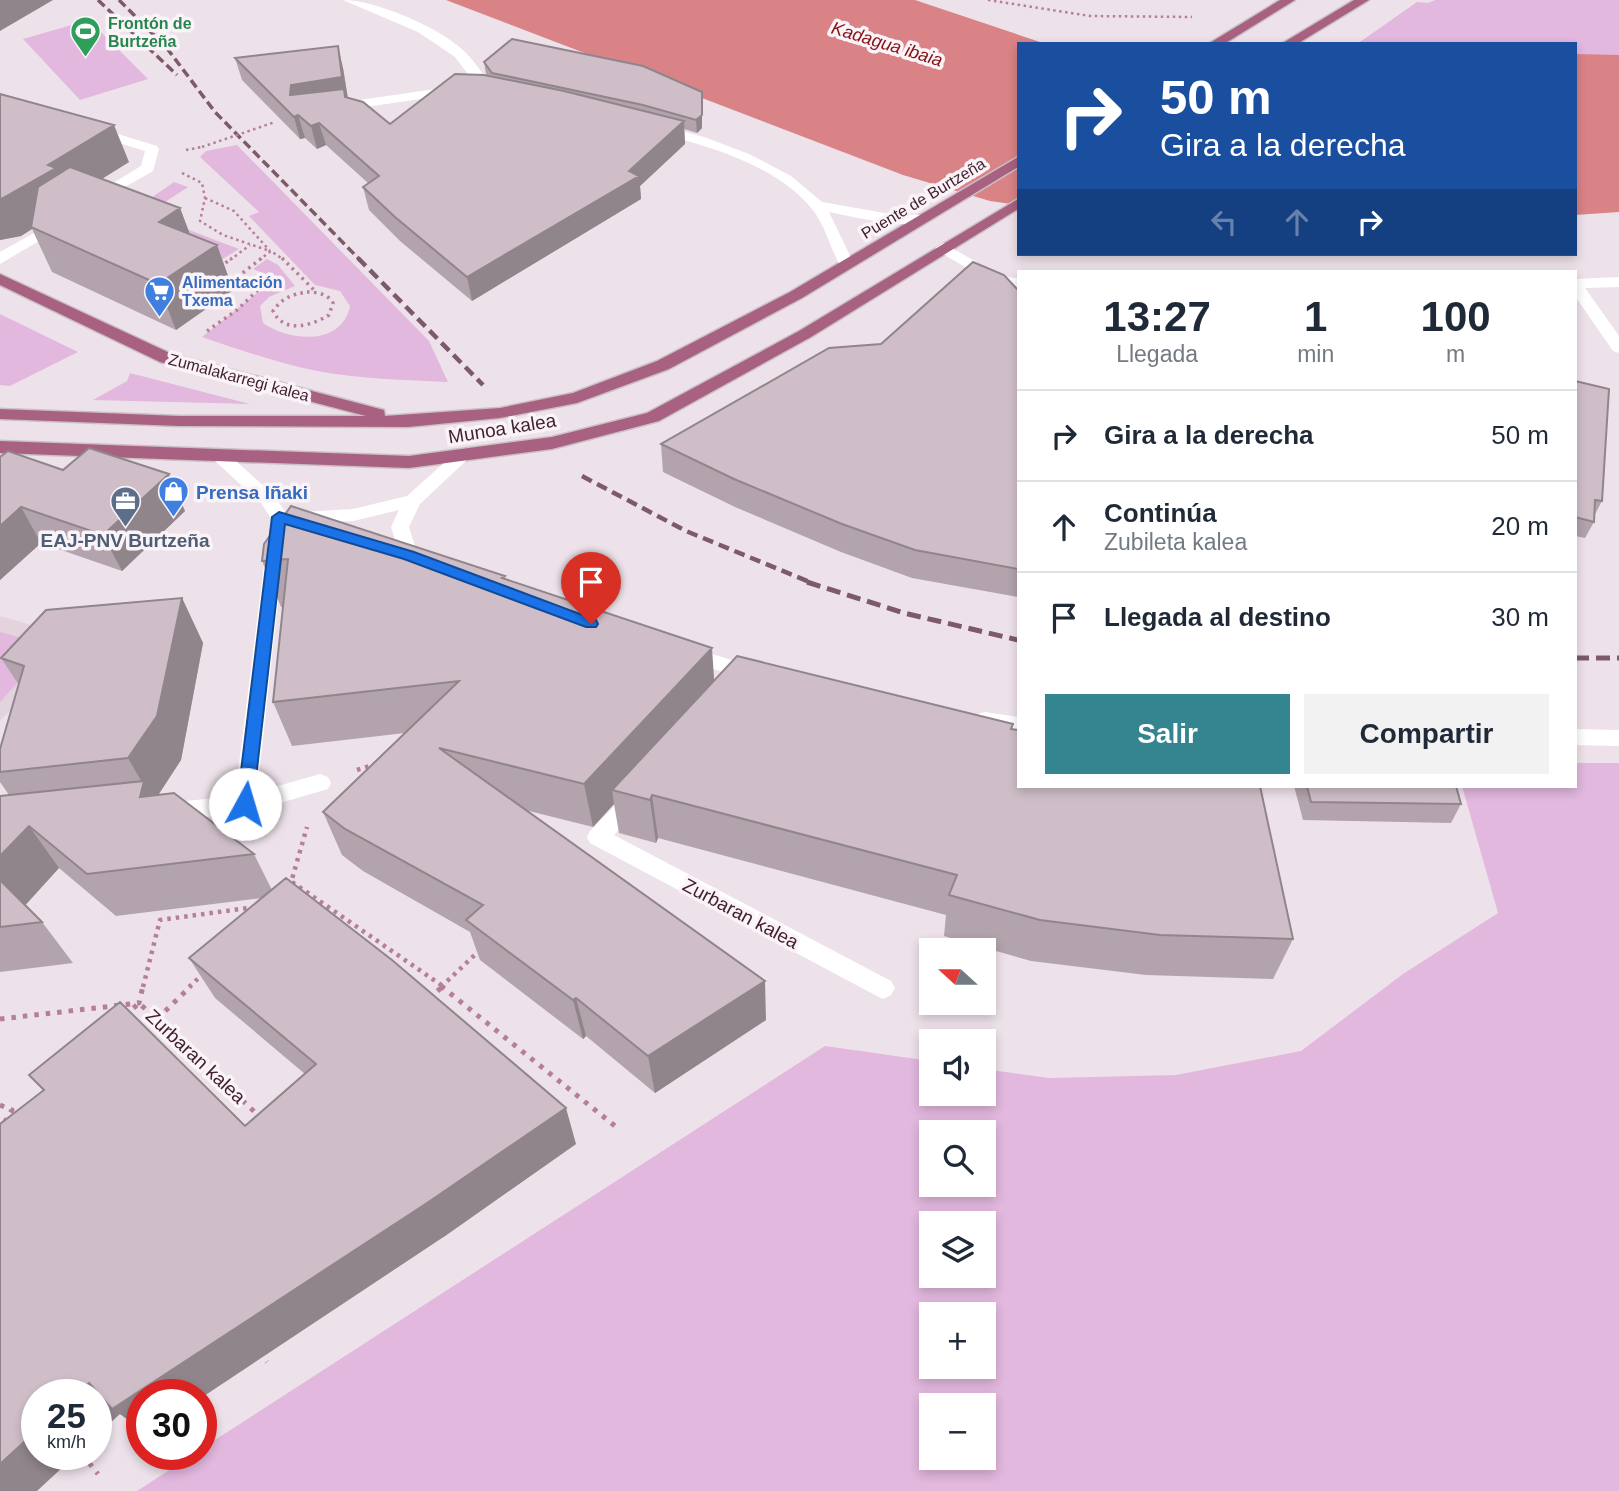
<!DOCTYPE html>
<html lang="es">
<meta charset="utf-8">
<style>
body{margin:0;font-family:Arial,sans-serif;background:#f2f2f3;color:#1f2937;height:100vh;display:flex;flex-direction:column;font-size:26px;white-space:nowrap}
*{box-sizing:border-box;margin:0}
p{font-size:23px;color:#747a83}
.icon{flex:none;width:38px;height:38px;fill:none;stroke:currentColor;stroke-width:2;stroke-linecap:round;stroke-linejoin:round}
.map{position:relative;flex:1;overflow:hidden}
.side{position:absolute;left:1017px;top:270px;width:560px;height:518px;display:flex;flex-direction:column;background:#fff;border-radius:0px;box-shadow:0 4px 10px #0003}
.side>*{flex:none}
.guide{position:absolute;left:1017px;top:42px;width:560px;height:214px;border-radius:0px;box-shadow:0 4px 10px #0003;background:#1a4fa0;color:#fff;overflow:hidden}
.needle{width:46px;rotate:291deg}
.controls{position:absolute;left:919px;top:938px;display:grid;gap:14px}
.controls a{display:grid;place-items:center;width:77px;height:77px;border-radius:0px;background:#fff;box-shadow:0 4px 10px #0003;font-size:35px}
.speed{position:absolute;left:21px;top:1379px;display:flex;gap:14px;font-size:35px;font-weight:700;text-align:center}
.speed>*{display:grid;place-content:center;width:91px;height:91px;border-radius:50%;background:#fff;box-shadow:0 4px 10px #0003;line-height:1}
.speed small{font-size:18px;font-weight:400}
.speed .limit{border:10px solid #d22;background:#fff;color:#111}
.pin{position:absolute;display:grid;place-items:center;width:60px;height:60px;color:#fff;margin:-72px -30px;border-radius:50% 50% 50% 0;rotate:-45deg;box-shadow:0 0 7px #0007}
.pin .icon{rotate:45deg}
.me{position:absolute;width:77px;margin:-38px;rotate:6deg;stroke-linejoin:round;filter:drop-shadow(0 0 5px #0008)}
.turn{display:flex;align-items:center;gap:24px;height:147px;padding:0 28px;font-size:32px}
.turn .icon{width:91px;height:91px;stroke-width:2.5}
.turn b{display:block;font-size:49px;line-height:60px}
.lanes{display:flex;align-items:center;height:66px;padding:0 28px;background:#0003;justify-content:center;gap:35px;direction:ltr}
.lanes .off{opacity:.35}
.eta{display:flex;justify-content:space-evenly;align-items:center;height:119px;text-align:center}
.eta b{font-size:42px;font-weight:800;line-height:49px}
.button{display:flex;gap:14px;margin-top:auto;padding:14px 28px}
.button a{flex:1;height:80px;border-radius:0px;background:#358591;color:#fff;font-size:28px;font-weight:800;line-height:80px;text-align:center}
.button a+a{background:#f2f2f3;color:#1f2937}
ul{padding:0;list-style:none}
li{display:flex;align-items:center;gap:21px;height:91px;padding:0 28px;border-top:2px solid #e0e1e3}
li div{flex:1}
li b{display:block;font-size:26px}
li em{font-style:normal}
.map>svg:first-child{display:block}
.built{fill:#e2d3dc}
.green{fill:#e2b8de;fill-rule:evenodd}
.water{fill:#da8386}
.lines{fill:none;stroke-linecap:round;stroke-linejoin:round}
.major-casing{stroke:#cac0c5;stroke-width:3}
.path-far3{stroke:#b57e9a;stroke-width:2.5;stroke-dasharray:2.5 3.5;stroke-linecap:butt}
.path-far2{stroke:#b57e9a;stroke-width:3.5;stroke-dasharray:2.5 4.5;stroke-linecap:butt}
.path-far1{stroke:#b57e9a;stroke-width:4.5;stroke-dasharray:3.5 5;stroke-linecap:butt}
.path{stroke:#b57e9a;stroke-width:5;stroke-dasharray:4.5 7;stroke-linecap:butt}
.minor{fill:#fff;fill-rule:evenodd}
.major{fill:#a96181;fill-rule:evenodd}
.rail-far2{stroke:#7d5a6a;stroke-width:3.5;stroke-dasharray:9 4.5;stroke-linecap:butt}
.rail-far1{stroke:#7d5a6a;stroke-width:4.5;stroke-dasharray:11 6;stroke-linecap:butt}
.rail{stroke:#7d5a6a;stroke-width:5;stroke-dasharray:14 7;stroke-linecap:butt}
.path-bridge{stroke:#b57e9a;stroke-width:2.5;stroke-dasharray:2.5 3.5;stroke-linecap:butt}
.wall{fill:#b2a3ac}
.shaded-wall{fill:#91858c}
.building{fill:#cfbec8;stroke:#91858c;stroke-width:2}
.route{fill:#1a73e8;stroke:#114b97;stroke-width:2}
.labels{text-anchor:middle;stroke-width:7;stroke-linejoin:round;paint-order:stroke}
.far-leisure-label{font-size:16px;font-weight:bold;fill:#27864d;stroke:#faf3f8;text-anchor:start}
.far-street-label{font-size:16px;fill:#411f2f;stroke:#faf3f8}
.far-shop-label{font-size:16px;font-weight:bold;fill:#366cbe;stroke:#faf3f8;text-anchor:start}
.far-water-label{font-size:18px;font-style:italic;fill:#851214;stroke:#faf3f8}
.street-label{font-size:19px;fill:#411f2f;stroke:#faf3f8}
.shop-label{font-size:19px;font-weight:bold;fill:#366cbe;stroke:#faf3f8;text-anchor:start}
.service-label{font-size:19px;font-weight:bold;fill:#4e5e75;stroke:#faf3f8}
</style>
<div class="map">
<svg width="1619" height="1491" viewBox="0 0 1619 1491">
<rect width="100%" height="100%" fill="#eee2ea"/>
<!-- built -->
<path class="built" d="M0,616L81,639L0,721Z"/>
<!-- green -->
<path class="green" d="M1435,0H1619V61H1575V44H1357L1417,2L1428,3Z
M89,20L148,79L80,100L23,39Z
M237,145L429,341L448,382C404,380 360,379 317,371C278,363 240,350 202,337L276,278L253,269L267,259L278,265L295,286L269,297L260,306L263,323C288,341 342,347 350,306L340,291L315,285L249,216L259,212L200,157L206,151Z
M174,182L188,187L147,214L239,249L221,260L119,220Z
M0,314L78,352L10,386L0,385Z
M130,373L250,404L93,400L127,381Z
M0,632L51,646L0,702Z
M1575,763H1619V1491H137L194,1454H201V1449L825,1046L931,1061V1094H984V1069L1049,1078L1176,1075L1301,1051L1403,974L1498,913L1462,786H1575ZM984,1132V1185H931V1132ZM931,1223H984V1276H931ZM984,1314V1367H931V1314ZM984,1405V1458H931V1405Z"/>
<!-- water -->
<path class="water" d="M446,0H915L1046,44H1018V205L990,201L903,175Z
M1575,54L1619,55V212L1575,215Z"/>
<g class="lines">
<defs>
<path id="major" d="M1280,0H1295L1224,44H1208Z
M1354,0H1369L1297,44H1281Z
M1018,157V167L802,298L669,369L577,403L500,418L408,427L179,426L0,419V409L179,416H366L160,362L0,285V274L172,354L384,410L385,416L500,408L573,393L657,361L790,292Z
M1018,199V209L811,337L659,421L552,449L409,468L0,453V441L409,456L552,437L647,413L799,331Z"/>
</defs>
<!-- major casing -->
<use href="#major" class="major-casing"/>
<!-- path-far3 -->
<path class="path-far3" d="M988,0L1090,16L1192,17
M186,150L202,147
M182,173L202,183L205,198L200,221L223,235L270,251
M205,198L234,211L270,251
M230,260L250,245
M259,260L271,251L284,260"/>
<!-- path-far2 -->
<path class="path-far2" d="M282,258L316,292
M220,267L232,258
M307,292C317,292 328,294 333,303L329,315C311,326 284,334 273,311C283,297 291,295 307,292Z
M207,331L237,310L261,287L236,278L262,258"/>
<!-- path-far1 -->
<path class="path-far1" d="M357,770L376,764
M292,882L444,987
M290,886L307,827
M143,987L160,920L255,907
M189,987L204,973
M441,987L481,949"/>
<!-- path -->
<path class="path" d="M441,986L620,1130
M429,999L443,986
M125,1016L139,1003L261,1118
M0,1019L139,1003L143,986
M157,1019L191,986
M0,1105L12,1110L0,1130
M259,1353L267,1362
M82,1454L98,1474"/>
<!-- minor -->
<path class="minor" d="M343,0C376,0 441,28 465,52C476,63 486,78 495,91L493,94H483L455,57L418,32Z
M456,86L463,90L461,93L339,111L332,107L339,103Z
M659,125L704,137L749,154L791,176L822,202L890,214L922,215L929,219C915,232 849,216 829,212L854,264L846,269L841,267C830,249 826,226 812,209C775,164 708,146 654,132L652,129Z
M95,127L157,146L159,149L153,171L97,203L90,199L92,196L141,166L145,151L90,134V128Z
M61,218L66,219L68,222L66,225L0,264V252Z
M943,243L1003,277L1018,278V288L994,284L938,251L935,248Z
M1619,277V287L1585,288L1619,336V353L1613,351L1575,296V279Z
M221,451L227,453L274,495L286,513L353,509L407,496L455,453H467L470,457L420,504L409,527L418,556L416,561H402L391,527L399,510L353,521L317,522L319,526L317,530L310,532L273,521L261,503L215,461L212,457L215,453Z
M274,550L281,552L283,557L257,792L320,774L328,777L331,783L328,789L245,813L166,821L158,818L155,812L158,806L166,803L235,796L265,557L267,552Z
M685,646L762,669L765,674L762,679L755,682L678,658L675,653L678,648Z
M985,712L1018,717V733L978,726L975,720L978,714Z
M1575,729L1619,730V746L1575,745Z
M636,789L644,792L647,798L614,835L891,981L895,988L891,995L883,999L875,995L590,843L587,837L590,831L628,792Z"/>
<!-- major -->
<use href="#major" class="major"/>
<!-- rail-far2 -->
<path class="rail-far2" d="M98,0L177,75
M119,0L166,47L215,112L360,260"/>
<!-- rail-far1 -->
<path class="rail-far1" d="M358,258L483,385
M582,476L686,531L812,583"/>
<!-- rail -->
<path class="rail" d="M807,582L904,613L1018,640
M1575,658H1619"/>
<!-- path-bridge -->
<path class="path-bridge" d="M202,147L275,122"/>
</g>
<!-- wall -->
<path class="wall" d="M235,58L343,68L348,98L390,124L487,76L486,74L484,62L702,105V128L697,133L684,129L685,144L640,186L641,199L472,301L400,241L369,210L363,187L368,183L326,145L317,149L305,138L300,139L242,80Z
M0,94L129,162L102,179L180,208L190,235L217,245L233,290L176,330L52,272L32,229L21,236L0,240Z
M1018,290V597L912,578L841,552L735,507L663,472L661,444L881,344Z
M1575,381L1602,501L1594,516V522L1585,538L1575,536Z
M0,457L185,511L122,571L41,543L0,580Z
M264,544L505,576V579L714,680L1012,729L1293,939L1273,979L1146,975L1031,961L944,936L946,915L658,838L656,843L619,833L614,804L593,827L525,810L766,1020L655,1093L586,1036L583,1039L480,960L470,932L363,871L342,855L323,812L405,733L292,746L273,702L283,607H281L262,561Z
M182,598L203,643L181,760L158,795L254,854L272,890L576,1144L445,1236L142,1395V1430L120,1414L44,1090L29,1075L245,1126L305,1074L215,998L189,958L262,898L116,916L59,868L25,905L42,922L73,963L0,972V796L9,795L0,782V749L19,685L1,658Z
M1294,786H1456L1461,804L1451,823L1303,820Z"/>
<!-- shaded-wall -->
<path class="shaded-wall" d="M0,0H53L0,31Z
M338,46L343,68L348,100L298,115L305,138L300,139L294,117L290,95L291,85Z
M702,92V128L697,133L696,120Z
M684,121L685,144L640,186L641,199L472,301L467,277Z
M319,123L326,145L317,149L311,126Z
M114,125L129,162L69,199L31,227L32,229L21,236L0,240V199L48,165Z
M180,208L197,253L159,222Z
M217,245L233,290L176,330L158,284Z
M169,474L185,511L122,571L103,535Z
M21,507L41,543L0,580V526Z
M182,598L203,643L181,760L155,800L140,797L143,784L128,758Z
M712,648L715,693L612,790L614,804L593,827L584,784Z
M652,795L658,838L656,843L650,800Z
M29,826L59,868L21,910L0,883V856Z
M765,981L766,1020L655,1093L648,1056Z
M576,998L586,1036L583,1039L573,1000Z
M566,1108L576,1144L445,1236L201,1398V1395H142V1430L120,1414L96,1436V1395H76L89,1383Z
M37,1430V1454H77L37,1491H0V1464Z"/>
<!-- building -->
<path class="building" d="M512,39L643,66L702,92V115L696,120L643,105L492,73L484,62Z
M338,46L342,77L291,85L290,95L344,89L345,97L363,102L390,124L455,74L484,75L564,91L684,121L629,171L639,176L467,277L395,217L363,187L379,176L319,123L311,126L298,115L294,117L235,58Z
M0,94L114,125L48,165L56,168L3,198L0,199Z
M70,167L180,208L159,222L217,245L158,284L31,227L38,187Z
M973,262L1004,275L1018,290V569L915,550L842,524L734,479L661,444L829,348L881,344Z
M1575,381L1609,389L1602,501L1595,500L1594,522L1575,517Z
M89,448L169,474L103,535L21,507L0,526V457L8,451L63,470Z
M291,506L505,576L502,578L712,648L584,784L439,748L765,981L648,1056L576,998L573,1000L466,920L483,905L345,829L323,812L459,681L273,702L288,559L262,561L264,544Z
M182,598L157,716L128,758L0,772V749L24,666L1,658L46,610Z
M737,656L1013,724L1011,729L1018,730V786H1260L1293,939L1160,935L1040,920L949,895L957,875L652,795L650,800L612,790Z
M144,781L140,797L174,793L254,854L87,874L29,826L0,856V796Z
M1307,786H1456L1461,804L1311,802Z
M286,878L392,960L566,1108L427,1203L112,1409L89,1383L76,1395H37V1430L0,1464V1124L44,1090L29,1075L120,1002L245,1126L316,1064L189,958Z
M0,880L42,922L0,927Z"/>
<!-- route -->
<path class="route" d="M279,512L414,552L596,620L598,624L596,627H586L404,559L285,524L253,804L251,808H239L237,804L272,517Z"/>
<!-- icons -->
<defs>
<symbol id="stadium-pin" viewBox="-11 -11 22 30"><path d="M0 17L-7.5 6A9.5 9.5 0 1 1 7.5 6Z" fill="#2e9e5b" stroke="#faf3f8"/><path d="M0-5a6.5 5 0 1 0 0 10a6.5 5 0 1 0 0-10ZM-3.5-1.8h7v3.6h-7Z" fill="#fff"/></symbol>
<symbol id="supermarket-pin" viewBox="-11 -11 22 30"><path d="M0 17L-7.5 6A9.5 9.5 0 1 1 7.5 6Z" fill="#3f7fe0" stroke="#faf3f8"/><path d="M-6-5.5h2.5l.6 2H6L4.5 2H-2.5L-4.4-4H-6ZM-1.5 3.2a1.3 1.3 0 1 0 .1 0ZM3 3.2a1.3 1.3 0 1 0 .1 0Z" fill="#fff"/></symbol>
<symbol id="shop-pin" viewBox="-11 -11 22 30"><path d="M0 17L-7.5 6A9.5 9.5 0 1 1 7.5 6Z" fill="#3f7fe0" stroke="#faf3f8"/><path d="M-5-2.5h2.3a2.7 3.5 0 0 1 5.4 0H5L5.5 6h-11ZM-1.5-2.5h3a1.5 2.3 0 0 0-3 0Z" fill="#fff"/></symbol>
<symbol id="office-pin" viewBox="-11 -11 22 30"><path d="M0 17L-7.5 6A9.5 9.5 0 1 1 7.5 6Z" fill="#5c6f8a" stroke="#faf3f8"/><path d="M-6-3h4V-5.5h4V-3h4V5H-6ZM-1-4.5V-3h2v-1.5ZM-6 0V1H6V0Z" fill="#fff"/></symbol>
</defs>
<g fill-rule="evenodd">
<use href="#stadium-pin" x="68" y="14" width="35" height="47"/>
<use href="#supermarket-pin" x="142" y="274" width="35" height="47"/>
<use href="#shop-pin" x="156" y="474" width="35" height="47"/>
<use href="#office-pin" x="108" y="484" width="35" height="47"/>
</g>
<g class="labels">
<!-- far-leisure labels -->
<g class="far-leisure-label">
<text x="108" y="29">Frontón de<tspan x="108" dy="18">Burtzeña</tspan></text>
</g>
<!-- far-street labels -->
<g class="far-street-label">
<text transform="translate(923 198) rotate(-31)" y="6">Puente de Burtzeña</text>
<text transform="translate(239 377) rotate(15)" y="6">Zumalakarregi kalea</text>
</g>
<!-- far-shop labels -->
<g class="far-shop-label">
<text x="182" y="288">Alimentación<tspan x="182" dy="18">Txema</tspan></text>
</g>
<!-- far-water labels -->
<g class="far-water-label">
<text transform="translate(887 44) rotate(17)" y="6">Kadagua ibaia</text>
</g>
<!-- street labels -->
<g class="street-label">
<text transform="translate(502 428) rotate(-9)" y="7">Munoa kalea</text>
<text transform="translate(741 913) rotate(28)" y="7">Zurbaran kalea</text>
<text transform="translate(196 1056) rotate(43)" y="7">Zurbaran kalea</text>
</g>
<!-- shop labels -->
<g class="shop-label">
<text x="196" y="499">Prensa Iñaki</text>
</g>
<!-- service labels -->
<g class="service-label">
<text x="125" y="547">EAJ-PNV Burtzeña</text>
</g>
</g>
</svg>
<div class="controls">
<a><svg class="needle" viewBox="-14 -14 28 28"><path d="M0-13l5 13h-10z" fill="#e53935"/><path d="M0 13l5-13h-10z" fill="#747a83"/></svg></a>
<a><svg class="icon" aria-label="sound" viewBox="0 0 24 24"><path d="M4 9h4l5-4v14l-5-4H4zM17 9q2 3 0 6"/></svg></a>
<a><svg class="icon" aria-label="search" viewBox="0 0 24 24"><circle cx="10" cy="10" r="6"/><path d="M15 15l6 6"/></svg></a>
<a><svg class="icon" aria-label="layers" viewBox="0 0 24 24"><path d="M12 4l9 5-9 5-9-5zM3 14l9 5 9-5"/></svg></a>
<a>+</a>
<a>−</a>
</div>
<div class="speed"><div>25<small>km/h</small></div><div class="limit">30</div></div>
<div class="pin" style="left:591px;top:624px;background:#d93025"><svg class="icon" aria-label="arrive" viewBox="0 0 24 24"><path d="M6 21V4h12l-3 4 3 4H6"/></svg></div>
<svg class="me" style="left:245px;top:804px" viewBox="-20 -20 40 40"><circle r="19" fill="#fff"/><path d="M0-13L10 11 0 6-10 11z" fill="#1a73e8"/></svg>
<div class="guide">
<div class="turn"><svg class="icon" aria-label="right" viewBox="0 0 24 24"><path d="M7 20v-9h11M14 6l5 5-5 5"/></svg><div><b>50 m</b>Gira a la derecha</div></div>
<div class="lanes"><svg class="icon off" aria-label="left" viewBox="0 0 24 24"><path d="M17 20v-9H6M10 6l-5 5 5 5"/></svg><svg class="icon off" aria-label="ahead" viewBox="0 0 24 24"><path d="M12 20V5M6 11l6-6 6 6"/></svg><svg class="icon" aria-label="right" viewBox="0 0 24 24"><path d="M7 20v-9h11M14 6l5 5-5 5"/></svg></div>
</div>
<section class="side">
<div class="eta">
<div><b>13:27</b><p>Llegada</p></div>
<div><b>1</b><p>min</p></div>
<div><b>100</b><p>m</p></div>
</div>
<ul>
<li><svg class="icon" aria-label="right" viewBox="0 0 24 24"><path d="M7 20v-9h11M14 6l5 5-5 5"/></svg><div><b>Gira a la derecha</b></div><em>50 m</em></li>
<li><svg class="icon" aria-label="ahead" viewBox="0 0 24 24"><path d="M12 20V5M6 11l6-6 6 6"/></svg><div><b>Continúa</b><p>Zubileta kalea</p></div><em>20 m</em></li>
<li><svg class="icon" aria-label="arrive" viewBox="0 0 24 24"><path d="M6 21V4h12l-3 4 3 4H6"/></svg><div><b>Llegada al destino</b></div><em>30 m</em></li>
</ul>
<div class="button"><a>Salir</a><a>Compartir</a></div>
</section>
</div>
